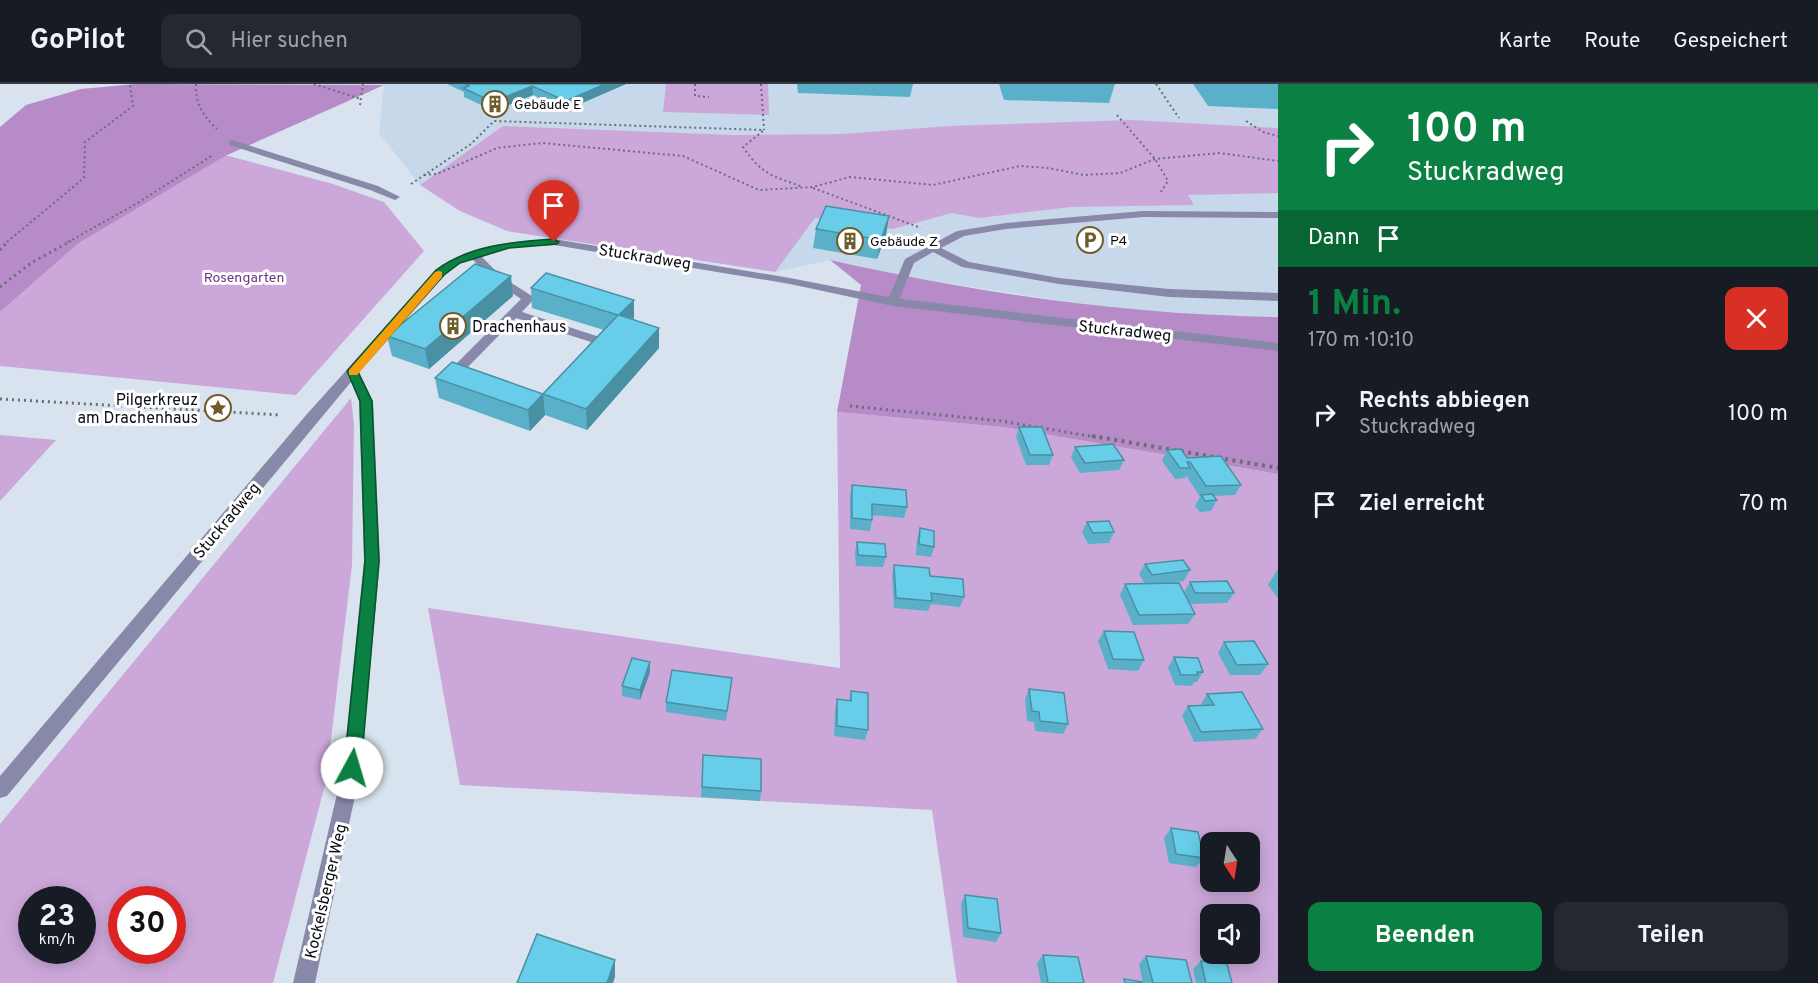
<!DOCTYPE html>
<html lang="de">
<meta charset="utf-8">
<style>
body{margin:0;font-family:Overpass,sans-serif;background:#242831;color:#f1f3f6;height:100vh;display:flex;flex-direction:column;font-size:22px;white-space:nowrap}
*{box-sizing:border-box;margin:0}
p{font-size:20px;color:#9ea1a6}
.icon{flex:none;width:33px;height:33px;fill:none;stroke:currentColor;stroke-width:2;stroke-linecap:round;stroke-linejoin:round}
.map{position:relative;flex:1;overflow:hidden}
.panel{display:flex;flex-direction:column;background:#171b24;width:540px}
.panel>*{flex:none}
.top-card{background:#0b8043;color:#fff;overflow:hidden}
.needle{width:39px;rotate:168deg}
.tools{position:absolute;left:1200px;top:748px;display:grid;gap:12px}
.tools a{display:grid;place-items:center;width:60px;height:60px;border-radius:12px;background:#171b24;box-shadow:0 3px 15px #0003;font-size:30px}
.speed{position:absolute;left:18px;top:802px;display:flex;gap:12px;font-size:30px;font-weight:700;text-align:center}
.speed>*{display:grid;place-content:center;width:78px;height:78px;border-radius:50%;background:#171b24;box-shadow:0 3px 15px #0003;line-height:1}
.speed small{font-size:15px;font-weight:400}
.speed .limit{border:9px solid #d22;background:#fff;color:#111}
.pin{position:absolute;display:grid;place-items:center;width:51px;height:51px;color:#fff;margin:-62px -26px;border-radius:50% 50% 50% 0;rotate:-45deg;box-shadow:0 0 6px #0007}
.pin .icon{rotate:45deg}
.me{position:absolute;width:66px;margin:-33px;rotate:6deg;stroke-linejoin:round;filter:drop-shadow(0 0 4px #0008)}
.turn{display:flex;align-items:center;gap:21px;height:126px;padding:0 30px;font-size:27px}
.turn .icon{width:78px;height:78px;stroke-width:2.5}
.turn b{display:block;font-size:42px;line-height:51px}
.then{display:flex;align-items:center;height:57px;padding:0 30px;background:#0003;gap:12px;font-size:22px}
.round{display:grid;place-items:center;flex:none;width:63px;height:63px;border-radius:12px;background:#242831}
.head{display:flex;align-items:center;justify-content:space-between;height:102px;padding:0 30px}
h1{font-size:36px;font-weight:700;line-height:45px;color:#0b8043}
.cta{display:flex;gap:12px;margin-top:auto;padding:12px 30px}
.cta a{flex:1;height:69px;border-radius:12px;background:#0b8043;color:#fff;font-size:24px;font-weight:700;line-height:69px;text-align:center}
.cta a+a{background:#242831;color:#f1f3f6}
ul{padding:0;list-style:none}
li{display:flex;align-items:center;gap:18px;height:90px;padding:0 30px}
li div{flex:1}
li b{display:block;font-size:22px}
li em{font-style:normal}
header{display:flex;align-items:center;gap:36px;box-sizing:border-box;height:84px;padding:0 30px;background:#171b24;border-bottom:2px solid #363941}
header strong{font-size:28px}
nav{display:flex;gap:33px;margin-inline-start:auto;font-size:21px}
.search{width:420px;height:54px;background:#242831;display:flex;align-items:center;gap:15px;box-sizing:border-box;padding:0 21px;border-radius:12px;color:#9ea1a6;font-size:22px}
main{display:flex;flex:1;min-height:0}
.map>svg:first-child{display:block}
.built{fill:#c7d8ea}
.green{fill:#cca8da;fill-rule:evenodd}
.forest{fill:#b78ac8}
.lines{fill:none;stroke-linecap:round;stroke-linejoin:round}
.path-far2{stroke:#686f77;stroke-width:2;stroke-dasharray:2 3;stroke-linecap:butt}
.path-far1{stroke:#686f77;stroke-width:3;stroke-dasharray:2 4;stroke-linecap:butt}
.path{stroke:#686f77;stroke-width:4;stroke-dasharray:3 4.5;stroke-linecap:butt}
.service{fill:#8889a8;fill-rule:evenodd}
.minor{fill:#8889a8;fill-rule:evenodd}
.wall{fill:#59b0c8}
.shaded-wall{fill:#4990a3}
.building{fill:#68cde9;stroke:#4990a3;stroke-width:1.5}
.route{fill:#0b8043;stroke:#07532c;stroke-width:1.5}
.slow{fill:#f59e0b}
.labels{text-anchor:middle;stroke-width:6;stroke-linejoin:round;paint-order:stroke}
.far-poi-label{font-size:14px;fill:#090c10;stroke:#fff;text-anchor:start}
.far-park-label{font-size:14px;fill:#6c3580;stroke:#fff}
.street-label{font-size:16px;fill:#090c10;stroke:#fff}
.poi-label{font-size:16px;fill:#090c10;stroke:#fff;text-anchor:start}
</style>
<header>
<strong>GoPilot</strong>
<div class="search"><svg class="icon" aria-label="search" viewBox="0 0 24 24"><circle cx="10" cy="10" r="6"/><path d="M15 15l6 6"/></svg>Hier suchen</div>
<nav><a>Karte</a><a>Route</a><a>Gespeichert</a></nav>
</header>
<main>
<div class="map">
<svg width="1278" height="899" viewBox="0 0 1278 899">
<rect width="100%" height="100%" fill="#d8e3ef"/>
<!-- built -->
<path class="built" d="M384,0H1278V233L1216,232L1098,222L905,193L830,176L775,188L507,147L460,127L420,101L379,49Z"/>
<!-- green -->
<path class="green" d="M666,0H768L769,31L663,28Z
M1133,36L1278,44V109L1188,111L1194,121L1071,123L979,134L952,129L893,145L815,134L775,188L507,147L460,127L420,101L503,42L734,51L842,50L950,42Z
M225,71L333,100L384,118L424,167L296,311L0,282V228L79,159Z
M351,314L354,340L352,481L326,697L273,899H0V740ZM32,816H82V867H32ZM122,816H172V867H122Z
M837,328L1003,343L1278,390V899H957L932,726L460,701L428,524L840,584ZM1210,759H1250V798H1210ZM1210,831H1250V870H1210Z
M0,351L56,356L0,417Z"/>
<!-- forest -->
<path class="forest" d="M136,0L384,1L225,72L79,159L0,228V43L26,21L81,5Z
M830,176C976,209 1127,231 1278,233V390L1003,343L837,328L861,201Z"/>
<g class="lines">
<!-- path-far2 -->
<path class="path-far2" d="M196,0C195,19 203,32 217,45
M314,0L361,15
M695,0V12L709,13
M761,0L764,46
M1156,0L1179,34
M360,21L363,0
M1117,31L1155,75L1168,97L1161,108
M1246,37L1263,48L1278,52
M763,47L743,63C762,91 773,92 803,103
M424,91L437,90L497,64L542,59L683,72L759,106L813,103L850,93L933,101L1020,82L1048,84L1084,91L1120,89L1155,75L1220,69L1278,77
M411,100L471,60L494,37L764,46
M813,104L921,144
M7,158L84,94L85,58L133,22L130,0
M68,158L136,120L213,71"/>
<!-- path-far1 -->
<path class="path-far1" d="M0,166L8,157
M0,203L31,179L71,157
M0,315L281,331
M850,322L1001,337L1101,354"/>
<!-- path -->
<path class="path" d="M1092,352L1278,384"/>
<!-- service -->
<path class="service" d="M232,56L378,102L400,113L395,116L370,106L229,61V57Z
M1143,127L1278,128V134L1143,133L1006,145L964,152L941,164L969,178L1059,194L1169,205L1278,209V217L1169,213L1059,200L962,183L933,168L914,179L897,221L893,222L887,218L905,175L957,147L1006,139Z
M473,167L477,168L502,193L532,212L534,215L522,228L603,254L605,257L592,272H584L582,269L591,258L516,234L465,286L474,292L473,295C465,297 455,293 451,287L452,284L521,215L494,197L467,170Z"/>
<!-- minor -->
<path class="minor" d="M554,155L790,194L893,214L1278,259V267L893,222L790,200L554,161L508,164L477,172L460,179L444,191L359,288L373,317L380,477L361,684L315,899H293L343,684L364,477L359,317L351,298L7,712L0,714V692L307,330L436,187C471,161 512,157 554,155Z"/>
</g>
<!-- wall -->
<path class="wall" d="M447,0H626L566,26L533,11L494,27L464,13V8Z
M797,0H913L910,13L798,9Z
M999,0H1115L1109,19L1004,16Z
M1193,0H1278V25L1208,22Z
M889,132L886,151L877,175L813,164L816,145Z
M531,204L633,236L659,264L587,346L545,331L530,347L439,314L435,294L543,310L604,246L532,224Z
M513,212L429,285L392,272L387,252Z
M1019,343L1053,371L1049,381H1026L1016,353Z
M1075,363L1124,376L1119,386L1080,389L1071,373Z
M1167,366L1187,374L1241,401L1235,411L1214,412L1217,416L1211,427L1200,428L1195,422L1200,413L1186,391L1185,394L1175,395L1162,377Z
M852,401L907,423L904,434L872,431V436L870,447L850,445V412Z
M1087,438L1114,448L1109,459L1088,460L1082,448Z
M920,444L934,463L931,473L916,471L917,455Z
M857,458L886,473L883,483L856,482L855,468Z
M1145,480L1190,486L1184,497L1159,500L1184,508L1190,498L1234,509L1227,519L1190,520L1195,530L1188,540L1133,541L1120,511L1125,500H1145L1139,490Z
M894,481L930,492L964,513L960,523L931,520L928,527L894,524L892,491Z
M1278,485V514L1268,501Z
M1104,547L1144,576L1138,587L1108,585L1098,557Z
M1224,558L1268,580L1260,591H1230L1218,569Z
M1174,573L1203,588L1197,598H1194L1192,602L1175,601L1168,584Z
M650,578V588L640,616L622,612V602Z
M732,594L726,637L666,628V618Z
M1029,605L1068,640L1063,650L1035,647L1034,638L1027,637L1025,615Z
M851,607L868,646L865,656L834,652L835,625L837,615L849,617Z
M1207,610L1263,645L1255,655L1194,658L1182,632L1188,622H1202L1201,620Z
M703,671L761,707L760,717L701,713Z
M1171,744L1204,774L1196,783L1169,779L1164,754Z
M965,811L1001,849L996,858L963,853L961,820Z
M1043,871L1084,899H1041L1037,879Z
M1146,872L1192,899H1143L1139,880Z
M1201,877L1232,899H1196L1193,885Z"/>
<!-- shaded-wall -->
<path class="shaded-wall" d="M605,0H626L566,26V17Z
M532,2L533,11L494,27L493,18Z
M889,132L886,151L877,175L881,156Z
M511,192L513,212L429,285L425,265Z
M634,216V235L619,231Z
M659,244V264L587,346L586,325Z
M543,310L545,331L530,347L528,326Z
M650,578V588L640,616V606Z
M615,876V893L613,899H607Z"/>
<!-- building -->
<path class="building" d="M465,0H605L566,17L532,2L493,18L463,4L469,2Z
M826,122L889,132L881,156L816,145Z
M475,180L511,192L425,265L387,252Z
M546,189L634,216L619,231L659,244L586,325L543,310L618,231L531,204Z
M452,278L543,310L528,326L435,294Z
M1019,343H1042L1053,371H1030Z
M1113,360L1124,376L1085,379L1075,363Z
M1181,365L1187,374L1221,372L1241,401L1206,402L1190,378H1187L1190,384H1180L1167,366Z
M852,401L906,406L907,423L872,420V436L852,434Z
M1212,410L1217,416L1205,417L1201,411Z
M1109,437L1114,448L1093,449L1087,438Z
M920,444L934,447V463L919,460Z
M857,458L885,460L886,473L858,471Z
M1183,476L1190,486L1152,491L1145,480Z
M894,481L929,484L930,492L963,495L964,513L931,509L932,517L896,514Z
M1227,497L1234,509H1195L1190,498Z
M1179,499L1195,530L1139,531L1125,500Z
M1104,547L1134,548L1144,576L1113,575Z
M1254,557L1268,580L1237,581L1224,558Z
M1174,573L1198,574L1203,588H1197L1198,591H1181Z
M632,574L650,578L640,606L622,602Z
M672,586L732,594L727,627L666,618Z
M1029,605L1064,609L1068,640L1040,637L1039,628L1032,627Z
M851,607L868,609V646L837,642V615L851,617Z
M1242,608L1263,645L1201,648L1188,622L1214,621L1207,610Z
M703,671L761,675V707L702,703Z
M1171,744L1198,748L1204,774L1176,770Z
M965,811L997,815L1001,849L968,844Z
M537,850L615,876L607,899H517Z
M1043,871L1078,873L1084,899H1048Z
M1146,872L1186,876L1192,899H1153Z
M1201,877L1227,880L1232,899H1206Z
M1124,895L1142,898V899H1125Z"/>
<!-- route -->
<path class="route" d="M554,155L559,158L557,160L509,164L460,179L444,191L358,288L372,317L379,477L361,684L358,689L352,691L347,689L344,684L365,477L360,317L347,287L436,186C470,161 513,158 554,155Z"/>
<!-- slow -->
<path class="slow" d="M439,187L442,188V193L357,291H349V286L435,188Z"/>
<!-- icons -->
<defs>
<symbol id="building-ring" viewBox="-11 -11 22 22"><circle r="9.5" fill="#fff" stroke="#705c2b" stroke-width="1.5"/><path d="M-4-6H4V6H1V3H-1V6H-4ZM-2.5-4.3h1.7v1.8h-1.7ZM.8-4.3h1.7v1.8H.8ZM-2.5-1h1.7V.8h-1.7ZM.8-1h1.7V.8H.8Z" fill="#705c2b"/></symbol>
<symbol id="parking-ring" viewBox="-11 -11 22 22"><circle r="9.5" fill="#fff" stroke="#705c2b" stroke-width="1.5"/><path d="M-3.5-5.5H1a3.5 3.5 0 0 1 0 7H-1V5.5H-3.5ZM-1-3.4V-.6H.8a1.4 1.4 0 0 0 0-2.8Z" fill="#705c2b"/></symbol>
<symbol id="sight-ring" viewBox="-11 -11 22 22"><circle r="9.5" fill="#fff" stroke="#705c2b" stroke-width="1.5"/><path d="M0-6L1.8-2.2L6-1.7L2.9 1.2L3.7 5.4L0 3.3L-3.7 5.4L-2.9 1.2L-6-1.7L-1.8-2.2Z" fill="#705c2b"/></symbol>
</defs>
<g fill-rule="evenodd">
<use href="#building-ring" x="480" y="5" width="30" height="30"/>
<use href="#parking-ring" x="1075" y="141" width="30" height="30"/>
<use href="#building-ring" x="835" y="142" width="30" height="30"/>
<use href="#building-ring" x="438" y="227" width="30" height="30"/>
<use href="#sight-ring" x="203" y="309" width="30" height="30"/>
</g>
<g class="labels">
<!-- far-poi labels -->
<g class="far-poi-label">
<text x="514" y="25">Gebäude E</text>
<text x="1110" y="161">P4</text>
<text x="870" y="162">Gebäude Z</text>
</g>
<!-- far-park labels -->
<g class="far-park-label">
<text x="244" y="198">Rosengarten</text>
</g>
<!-- street labels -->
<g class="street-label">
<text transform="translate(645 172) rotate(9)" y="6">Stuckradweg</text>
<text transform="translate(1125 246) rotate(6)" y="6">Stuckradweg</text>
<text transform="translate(226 436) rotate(-50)" y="6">Stuckradweg</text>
<text transform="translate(325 807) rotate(-77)" y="6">Kockelsberger Weg</text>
</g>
<!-- poi labels -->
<g class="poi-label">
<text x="472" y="248">Drachenhaus</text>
<text x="198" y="321" text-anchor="end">Pilgerkreuz<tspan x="198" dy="18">am Drachenhaus</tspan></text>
</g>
</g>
</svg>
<div class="tools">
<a><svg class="needle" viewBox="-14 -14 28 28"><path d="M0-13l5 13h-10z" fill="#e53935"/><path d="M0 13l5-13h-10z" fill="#9ea1a6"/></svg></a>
<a><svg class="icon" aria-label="sound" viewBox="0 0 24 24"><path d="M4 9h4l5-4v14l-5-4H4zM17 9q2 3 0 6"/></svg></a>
</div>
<div class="speed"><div>23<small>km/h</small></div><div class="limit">30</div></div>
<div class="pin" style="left:554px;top:158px;background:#d93025"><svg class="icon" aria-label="arrive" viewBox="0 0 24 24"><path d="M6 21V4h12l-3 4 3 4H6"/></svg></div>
<svg class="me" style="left:352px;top:684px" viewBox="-20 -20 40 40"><circle r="19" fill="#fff"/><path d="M0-13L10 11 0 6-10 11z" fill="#0b8043"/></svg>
</div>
<section class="panel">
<div class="top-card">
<div class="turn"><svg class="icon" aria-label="right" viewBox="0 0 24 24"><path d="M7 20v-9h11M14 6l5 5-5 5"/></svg><div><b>100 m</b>Stuckradweg</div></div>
<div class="then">Dann<svg class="icon" aria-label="arrive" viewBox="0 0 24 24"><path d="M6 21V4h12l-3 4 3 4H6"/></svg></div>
</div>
<div class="head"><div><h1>1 Min.</h1><p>170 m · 10:10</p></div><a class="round" style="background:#d93025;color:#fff"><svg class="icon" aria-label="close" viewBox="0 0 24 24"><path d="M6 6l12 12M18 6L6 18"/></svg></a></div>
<ul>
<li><svg class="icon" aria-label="right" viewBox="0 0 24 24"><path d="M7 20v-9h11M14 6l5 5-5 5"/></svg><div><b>Rechts abbiegen</b><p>Stuckradweg</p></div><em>100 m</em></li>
<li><svg class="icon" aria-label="arrive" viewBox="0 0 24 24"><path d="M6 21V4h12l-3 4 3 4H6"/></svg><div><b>Ziel erreicht</b></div><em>70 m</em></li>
</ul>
<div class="cta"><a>Beenden</a><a>Teilen</a></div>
</section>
</main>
